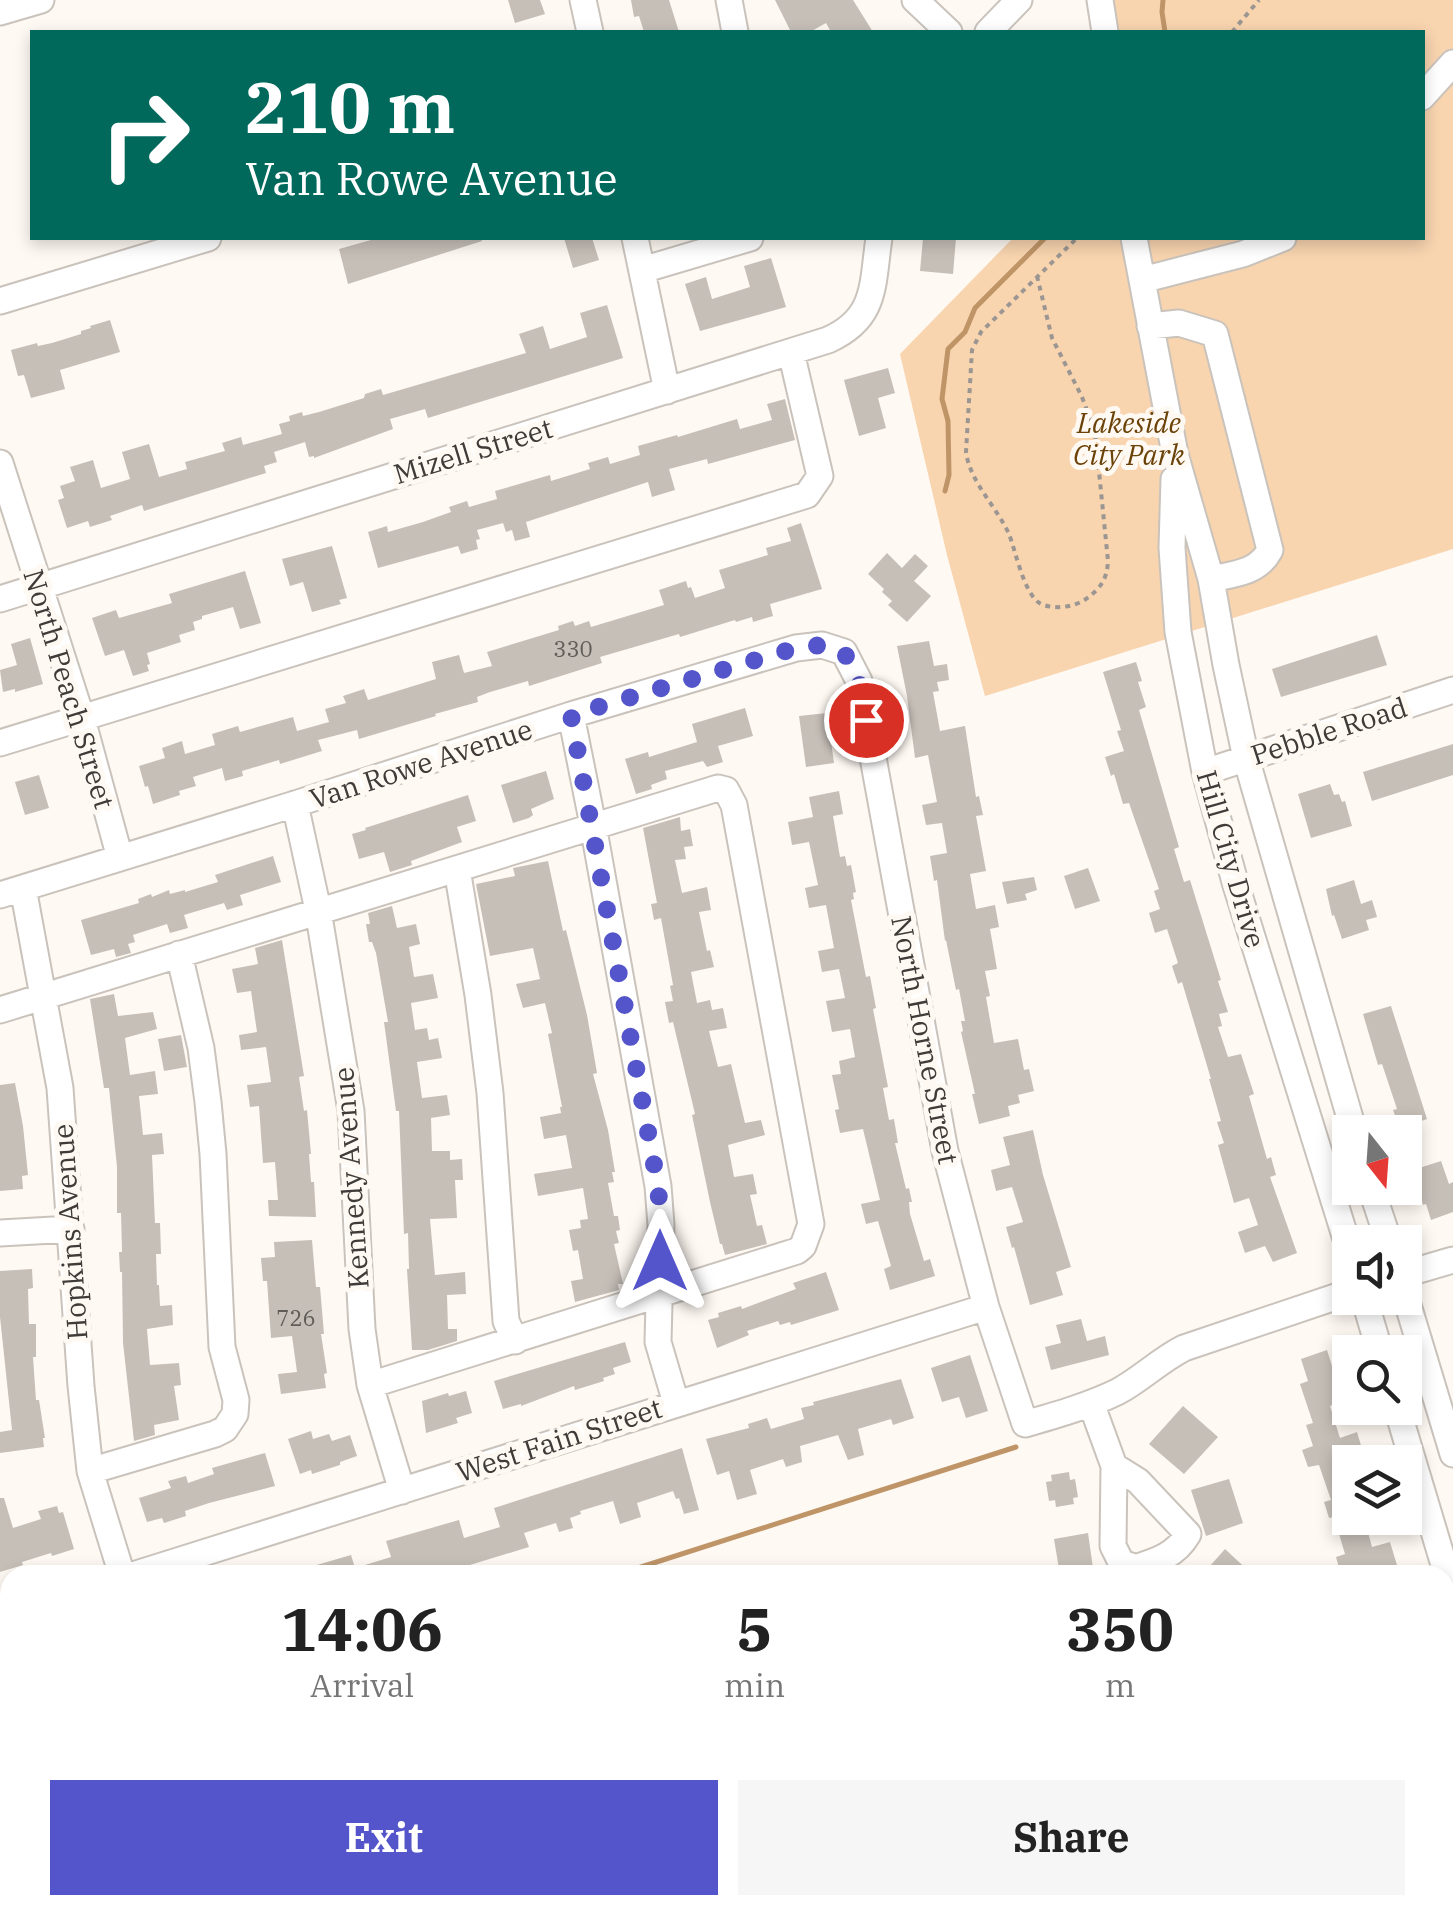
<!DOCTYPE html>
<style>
body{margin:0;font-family:"IBM Plex Serif",serif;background:#f6f6f6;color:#222;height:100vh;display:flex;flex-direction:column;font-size:38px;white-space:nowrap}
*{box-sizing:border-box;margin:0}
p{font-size:32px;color:#767676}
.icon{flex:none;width:55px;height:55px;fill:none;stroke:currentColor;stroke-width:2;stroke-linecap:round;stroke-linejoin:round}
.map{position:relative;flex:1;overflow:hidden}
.drawer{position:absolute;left:0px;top:1565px;width:1455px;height:350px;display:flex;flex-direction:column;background:#fff;border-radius:30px 30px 0 0;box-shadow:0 5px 15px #0003}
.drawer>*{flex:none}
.hud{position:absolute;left:30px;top:30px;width:1395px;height:210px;border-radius:0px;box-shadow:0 5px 15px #0003;background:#00695c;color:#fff;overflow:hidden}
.needle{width:65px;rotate:163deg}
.controls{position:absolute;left:1332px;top:1115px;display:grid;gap:20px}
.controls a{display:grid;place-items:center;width:90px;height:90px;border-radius:0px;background:#fff;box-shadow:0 5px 15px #0003;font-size:50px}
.pin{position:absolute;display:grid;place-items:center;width:85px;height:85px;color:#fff;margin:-42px;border:5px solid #fff;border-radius:50%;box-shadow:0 2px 10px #0007}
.me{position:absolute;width:110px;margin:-55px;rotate:0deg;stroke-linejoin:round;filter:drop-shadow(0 0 8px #0008)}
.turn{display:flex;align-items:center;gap:35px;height:210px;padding:0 50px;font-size:45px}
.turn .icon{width:130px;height:130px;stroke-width:2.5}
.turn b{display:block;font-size:70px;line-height:85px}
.eta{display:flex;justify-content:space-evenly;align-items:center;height:170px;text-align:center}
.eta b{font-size:60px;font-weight:700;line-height:70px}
.action{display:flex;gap:20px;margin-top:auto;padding:20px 50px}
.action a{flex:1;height:115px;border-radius:0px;background:#5454cb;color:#fff;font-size:40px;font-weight:700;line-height:115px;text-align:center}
.action a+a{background:#f6f6f6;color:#222}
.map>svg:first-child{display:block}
.green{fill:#f8d4af}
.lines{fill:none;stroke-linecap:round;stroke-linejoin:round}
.stream{stroke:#bf9568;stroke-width:5}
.building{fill:#c6bfb8}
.minor-casing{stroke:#cac3bc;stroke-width:29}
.major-casing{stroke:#cac3bc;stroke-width:36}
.path{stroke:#9b9692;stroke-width:4;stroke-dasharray:5 5;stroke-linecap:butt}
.minor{stroke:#fff;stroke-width:25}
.major{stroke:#fff;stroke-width:32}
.route{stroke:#5454cb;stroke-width:18;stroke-dasharray:0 32.4}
.labels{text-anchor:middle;stroke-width:10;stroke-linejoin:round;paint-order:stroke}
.number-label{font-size:22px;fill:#605c58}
.park-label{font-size:28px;font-style:italic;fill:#6b4208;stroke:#fff9f3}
.street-label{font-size:28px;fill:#3e3b38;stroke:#fff9f3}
</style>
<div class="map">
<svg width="1453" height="1915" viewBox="0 0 1453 1915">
<rect width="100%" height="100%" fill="#fff9f3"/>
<!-- green -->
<path class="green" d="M1113,0H1453V549L985,696L947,555L900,354L1013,238H1422V32H1118Z"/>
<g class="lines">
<!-- stream -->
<path class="stream" d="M1163,0L1162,12L1165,32
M945,491L949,475L948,421L942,399L948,349L965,332L975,308L1045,238
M616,1575L1016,1447
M0,1767L10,1764"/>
</g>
<!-- building -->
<path class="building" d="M508,0H540L545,14L515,23Z
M631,0H669L679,32H644L639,16L634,17Z
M775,0H853L873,32H831L826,23L810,32H791Z
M378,238H481L482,241L348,284L339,249Z
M564,238H592L599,260L573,268Z
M923,238H956L953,274L920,271Z
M771,258L786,307L700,331L685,284L706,277L712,299L750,287L744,266Z
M607,305L623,358L428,418L425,409L390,419L393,429L314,458V456L309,457L305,442L274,452L277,462L264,466L266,473L144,511L142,505L110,516L112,520L90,527L88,521L67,528L58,500L64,498L60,486L75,481L70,467L93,460L101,488L130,479L122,452L149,444L159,477L187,469L185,462L225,451L222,443L241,437L243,445L282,434L279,424L290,421L289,416L302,412L303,416L319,412L364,398L365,394L381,389L383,395L526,353L519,334L543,326L550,349L587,337L580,313Z
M110,320L120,352L60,370L65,389L31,398L24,375L18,376L11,350L37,343L38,346L52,343L81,334V331L91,328L90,326Z
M888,368L895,393L878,398L886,428L859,436L844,380Z
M785,399L795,440L708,464L707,459L669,469L675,490L652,497L648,482L526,522L530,537L515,541L512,530L506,532L503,523L477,530L480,539L476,540L478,549L461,554L458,546L378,568L368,532L387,526L388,532L423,522L451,512L449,507L467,501L469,507L497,499L495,491L550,475L551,481L590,469L588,463L608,457L610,464L640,455L638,446L677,435L678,437L737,419L740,429L772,420L767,404Z
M801,523L822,589L770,604L773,616L753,622L752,617L736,622L735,620L680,637L679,634L600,657L602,663L529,686L528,681L490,692L477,697L478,702L435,714L436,716L359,739L357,730L318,740L322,751L280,764L279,760L242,771L243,776L225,781L222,768L193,777L196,786L179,791L180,795L153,804L148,786L145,787L139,766L165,758L162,748L182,741L185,754L215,745L212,734L238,726L240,732L293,717L297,731L329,722L325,709L346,703L343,696L364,689L368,700L436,679L432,662L459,655L464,673L492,666L487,652L559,630L558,626L573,621L575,626L589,621L591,627L664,605L659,590L686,581L688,588L691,587L695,598L725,588L719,570L768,555L766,548L791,541L787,528Z
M332,546L347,598L339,600L341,604L312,612L303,582L290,586L282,559Z
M887,553L902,568L915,554L928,566L914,581L931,596L907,622L888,605L892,601L882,592L884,589L868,574Z
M245,571L261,623L240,629L233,607L202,616V619L193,622L195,630L179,635L181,642L147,653L150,664L147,665L149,671L133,676L124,650L105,656L92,618L116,610L119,618L172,603L169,594Z
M1377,635L1387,665L1281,697L1272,669Z
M30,638L43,684L15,692V689L3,692L0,670L17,665L11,644Z
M929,641L934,666L947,664L949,680L937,682L939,691L933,692L940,731L965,726L976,797L979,796L983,815L976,816L986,871L970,874L976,909L995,905L999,927L990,929L997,969L985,971L990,996L986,997L994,1043L1018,1039L1024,1070L1029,1069L1034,1091L1018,1095L1020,1103L1008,1106L1010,1116L979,1124L972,1094H975L961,1032L963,1031L961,1021H965L959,989L956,990L946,940L945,941L937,880L934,881L930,856L947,853L942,823L926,825L922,805L937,802L928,755L915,758L907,696L897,646Z
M1136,662L1142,681L1138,682L1146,707L1139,710L1179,847L1174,849L1184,882L1190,880L1221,980L1218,981L1228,1012L1219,1014L1222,1026L1218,1027L1228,1057L1241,1054L1254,1094L1249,1096L1267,1159L1271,1157L1276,1175L1270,1177L1297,1253L1273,1262L1265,1246L1245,1253L1238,1232L1258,1225L1249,1198L1234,1203L1218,1145L1224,1143L1217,1122L1221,1121L1209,1079H1211L1182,982L1178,984L1172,966L1178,963L1167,929L1155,933L1149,913L1160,909L1154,891L1159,889L1129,803L1123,804L1114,774L1111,776L1105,757L1124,751L1117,731L1121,730L1103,672Z
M745,708L753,736L718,746L723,762L707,767L703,761L665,771L667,779L651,785L652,789L636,794L625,759L648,752L649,757L697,742L692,724Z
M827,713L834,763L806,767L799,716Z
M1453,744V775L1372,801L1363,772Z
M546,771L554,799L531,809L533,815L529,818L513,823L501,785Z
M39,775L49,808L25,815L15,782Z
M1330,784L1334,795L1339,794L1342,802L1345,801L1352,826L1311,838L1298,794Z
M839,791L843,814L833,816L840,857L845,856L847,866L851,865L856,892L853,893L854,899L851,900L866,977L870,976L876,1008L873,1009L888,1087L883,1088L889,1120L894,1119L898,1143H895L906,1189L909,1188L912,1202H909L910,1214L924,1261L930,1259L935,1276L890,1290L884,1269L891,1266L878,1221L866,1224L861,1204L880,1200L863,1129L840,1133L835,1110L839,1109L832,1075L841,1074L839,1061L855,1057L850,1029L832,1032L826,1001L845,998L839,969L822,972L818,951L834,948L826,905L809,908L805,888L818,885L809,842L792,845L788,822L813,817L809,797Z
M468,795L476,821L457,827L462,842L411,861L412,865L390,872L384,852L359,859L352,834L366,830L365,828Z
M680,817L681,831L690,829L693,846L684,847L686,859L675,860L682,893L707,887L711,910L699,912L707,951L710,950L714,967L691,972L697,1003L710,1000L712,1010L723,1008L727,1028L709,1031L718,1067L731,1064L745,1123L761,1120L765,1135L728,1145L734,1177L753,1174L757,1194L750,1195L757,1226L762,1225L767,1244L725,1255L722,1244H720L710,1202L692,1115L695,1114L673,1022L669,1023L665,1002L673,1001L670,986L673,985L661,918L654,920L651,904L657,903L643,828Z
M273,856L281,882L240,895L243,905L227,910L224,903L184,915L188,928L170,933L167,924L133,935L135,942L128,944L131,953L116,957L114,949L91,955L81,920L139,903L138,899L151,894L152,897L169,890L170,894L185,890V892L218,882L215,875Z
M548,861L563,931L566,930L587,1015L597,1073L593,1074L608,1130L615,1172H612L614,1182L608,1183L614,1216H618L620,1230L616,1231L619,1243L614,1244L623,1284H618L619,1290L575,1302L571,1281L583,1279L578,1250L573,1251L569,1230L581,1228L580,1220L588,1219L583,1188L538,1196L534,1174L572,1168L566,1135L544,1139L540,1117L561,1113L560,1107H562L548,1034L552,1033L545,1003L523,1008L516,984L540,979L533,948L490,956L476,884L515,876L513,868Z
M1088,868L1100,901L1075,909L1064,876Z
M1034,877L1037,890L1025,894L1027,900L1007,904L1002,882Z
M1354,880L1361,904L1372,900L1377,917L1366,920L1369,930L1342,939L1334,915L1332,916L1326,889Z
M392,906L397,928L416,924L420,944L409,947L414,977L433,974L438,998L411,1003L415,1030L427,1028L429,1040L438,1038L442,1058L417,1062L422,1098L447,1095L450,1115L431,1118L432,1151H450V1160L462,1159L463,1180H455L457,1218L430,1219L435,1275L465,1272L466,1294L447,1295L448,1329H457V1341L428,1350H412L407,1269H409L408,1233L404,1234L399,1111H396L384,1022H388L376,953L372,942H369L366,924H370L368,913Z
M282,940L304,1076L299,1077L304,1111L307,1110L311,1154H309L311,1182H314L316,1217L269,1216L268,1200H278L275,1162L263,1163L259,1106L250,1107L247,1085L271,1082L266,1047L241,1050L239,1035L257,1032L251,991L237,993L232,969L258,964L255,948Z
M114,994L118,1016L153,1012L157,1029L125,1038L130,1075L155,1071L158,1094L139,1096L143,1135L162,1133L164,1154L152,1155L155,1223H160L161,1254H156L157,1285H159L160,1306L172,1305L173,1325L147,1329L150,1365L179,1363L181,1385L174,1386L179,1420L154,1425L155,1435L134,1441L123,1343L122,1272H120L119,1252H122L121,1213H117V1167L109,1088H104L90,999Z
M1391,1006L1427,1119L1400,1129L1393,1110L1397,1109L1382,1064L1378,1065L1363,1014Z
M181,1035L187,1067L164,1071L158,1039Z
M15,1083L23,1126L28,1175L22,1176L23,1189L0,1191V1085Z
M1033,1130L1043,1175L1071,1267L1056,1272L1063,1295L1030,1305L1014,1247L1012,1248L1006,1227L1023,1222L1012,1187L996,1191L991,1170L1010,1165L1003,1137Z
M1441,1161L1449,1184L1453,1182V1212L1431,1220L1426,1204L1423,1205L1413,1170Z
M312,1240L316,1287H320L324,1334H321L327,1373L324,1374L326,1388L281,1394L278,1374L297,1372L292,1336L271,1338L267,1281H263L261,1258L275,1257L274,1242Z
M32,1269L33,1288L28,1289L29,1324H36V1357H33L36,1400H39L45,1438H43L44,1447L0,1453V1432L12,1430L0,1317V1271Z
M826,1272L839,1310L791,1325L790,1322L780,1325L778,1321L747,1331L749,1335L717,1348L708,1320L719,1317L718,1313L741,1306L742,1309L796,1289L793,1283Z
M1081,1319L1087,1341L1105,1336L1109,1355L1051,1370L1045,1347L1061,1343L1056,1325Z
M625,1342L631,1362L613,1368L615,1374L603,1378L604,1381L575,1390L574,1386L521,1406V1404L503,1409L494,1381Z
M1327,1350L1333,1369L1337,1368L1342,1385L1339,1386L1344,1401L1330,1406L1340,1438L1357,1432L1363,1452L1350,1456V1530L1366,1525L1372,1547L1390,1542L1400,1575H1341L1336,1557L1345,1554L1334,1517L1329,1518L1324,1502L1331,1500L1319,1465L1308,1467L1302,1450L1313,1446L1306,1425L1313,1423L1300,1384L1308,1381L1301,1359Z
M970,1355L988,1411L966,1418L959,1397L942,1402L931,1368Z
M901,1379L914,1418L893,1425L891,1419L858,1429L864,1455L848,1460L838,1435L800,1446L802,1462L786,1467L783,1459L750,1470L757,1494L737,1500L729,1471L717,1475L706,1439L749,1428L748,1424L767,1418L771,1429L804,1419L801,1408L814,1405L813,1402Z
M466,1391L472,1413L456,1418L458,1423L426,1433L422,1401L448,1393L449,1396Z
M1183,1406L1218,1437L1184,1474L1149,1444Z
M311,1431L313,1439L329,1434L332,1441L350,1435L357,1456L340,1462V1465L312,1474L311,1470L300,1474L288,1439Z
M682,1448L699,1510L684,1514L679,1498L676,1499L673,1491L637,1503L641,1517L620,1524L613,1501L580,1511L581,1514L570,1518L573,1528L559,1532L556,1523L524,1533L529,1547L437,1575H297L296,1571L351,1555L355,1568L391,1557L386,1541L459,1520L464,1538L500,1527L494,1508Z
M265,1453L275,1486L209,1503L185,1511L186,1516L164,1523L162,1518L147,1522L139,1498L171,1488L168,1481L186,1476L188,1483L214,1474L212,1468Z
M1069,1472L1070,1480L1075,1479L1078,1497L1073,1498L1074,1504L1056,1507L1055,1500L1049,1501L1046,1482L1052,1481L1051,1475Z
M1229,1479L1243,1523L1206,1536L1191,1490Z
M0,1498H4L13,1528L41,1519L38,1511L57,1506L59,1513L63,1512L74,1549L52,1556L51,1553L22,1562L23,1565L0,1572Z
M1088,1533L1094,1575H1060L1054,1539Z
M1225,1549L1253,1575H1202Z"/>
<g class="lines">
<defs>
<path id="minor" d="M583,0L590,32
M729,0L735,32
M915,0L949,32
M1100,0L1105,32
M0,12L41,0
M988,32L1019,0
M1422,97L1453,63
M635,238L667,391
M1134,238L1175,454L1211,579L1226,665L1246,758L1354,1132
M642,270L750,238
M1142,280L1243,254L1283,238
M0,301L208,238
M1150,326L1179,323L1215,334L1270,550C1258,573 1234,574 1211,579
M0,463L82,719L120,858
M1174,479L1172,548L1178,632L1205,772L1235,882L1350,1252
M0,599L828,340C877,318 872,285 879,238
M571,715L593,825L658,1186L661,1225L658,1342L676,1403
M0,743L807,495L820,476L791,352
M1205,772L1453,690
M295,804L318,910L351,1111L362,1329L370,1385L402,1491
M457,869L478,995L490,1093L506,1321L515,1341
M23,888L60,1088L81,1386L90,1471L122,1575
M0,895L295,804L571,715L796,648L822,645L844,652L859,681L945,1151L986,1307L1025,1424C1056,1415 1088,1406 1117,1392C1140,1380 1160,1360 1184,1348L1350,1292
M0,1010L718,788L726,790L734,805L811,1224L803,1246L797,1251L370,1385
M1371,1188L1389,1242
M0,1233L71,1229
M1405,1274L1453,1260
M1405,1295L1453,1454
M1364,1298L1380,1352
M1091,1403L1114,1466L1138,1481L1188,1534C1176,1555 1157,1561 1135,1568L1121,1562L1113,1546L1114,1466
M1397,1408L1453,1595
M90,1471L215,1434L225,1429L235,1414L236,1400L222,1347L213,1154L208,1102L201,1048L179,954
M133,1575L986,1307
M0,1617L10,1614
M1445,1787L1453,1784
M627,1905L630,1915
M1076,1905L1077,1915"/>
<path id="major" d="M1445,1838L1453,1836
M1445,1876L1453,1874
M1206,1915L1237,1905
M1328,1915L1359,1905"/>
</defs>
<!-- minor casing -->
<use href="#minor" class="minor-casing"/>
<!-- major casing -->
<use href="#major" class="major-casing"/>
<!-- path -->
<path class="path" d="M1232,32L1259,0
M1037,276L1052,338L1082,397L1095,432L1108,561C1107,579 1101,588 1086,599C1074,607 1055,610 1041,604C1024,595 1016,552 1009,534C996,506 970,482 966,452L972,350L981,332L1077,238"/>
<!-- minor -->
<use href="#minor" class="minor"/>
<!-- major -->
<use href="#major" class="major"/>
</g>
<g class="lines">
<!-- route -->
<path class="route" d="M660,1261L661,1225L658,1186L571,715L796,648L822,645L844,652L859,681L866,720"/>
</g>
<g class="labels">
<!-- number labels -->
<g class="number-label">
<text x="573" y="657">330</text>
<text x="296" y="1326">726</text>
</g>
<!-- park labels -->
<g class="park-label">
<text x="1129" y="433">Lakeside<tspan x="1129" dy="32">City Park</tspan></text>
</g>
<!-- street labels -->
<g class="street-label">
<text transform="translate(473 451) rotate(-17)" y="10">Mizell Street</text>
<text transform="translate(69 689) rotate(73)" y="10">North Peach Street</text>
<text transform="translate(1329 731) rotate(-18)" y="10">Pebble Road</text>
<text transform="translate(421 764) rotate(-18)" y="10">Van Rowe Avenue</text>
<text transform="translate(1231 859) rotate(74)" y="10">Hill City Drive</text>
<text transform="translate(925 1040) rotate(79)" y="10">North Horne Street</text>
<text transform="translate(351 1178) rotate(-94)" y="10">Kennedy Avenue</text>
<text transform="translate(70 1232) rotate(-94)" y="10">Hopkins Avenue</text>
<text transform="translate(559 1440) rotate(-18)" y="10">West Fain Street</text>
</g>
</g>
</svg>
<div class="controls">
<a><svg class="needle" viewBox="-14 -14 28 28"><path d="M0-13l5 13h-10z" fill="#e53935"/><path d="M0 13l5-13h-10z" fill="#767676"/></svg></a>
<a><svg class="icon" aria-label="sound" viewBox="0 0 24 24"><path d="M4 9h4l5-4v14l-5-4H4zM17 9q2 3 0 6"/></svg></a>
<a><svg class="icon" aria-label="search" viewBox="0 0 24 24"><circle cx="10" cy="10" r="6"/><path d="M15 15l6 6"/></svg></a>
<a><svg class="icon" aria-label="layers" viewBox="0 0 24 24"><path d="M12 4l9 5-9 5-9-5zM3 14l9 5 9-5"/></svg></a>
</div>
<div class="pin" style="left:866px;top:720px;background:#d93025"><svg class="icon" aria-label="arrive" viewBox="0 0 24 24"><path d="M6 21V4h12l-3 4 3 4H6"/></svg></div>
<svg class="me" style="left:660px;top:1261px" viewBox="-20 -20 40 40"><path d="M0-17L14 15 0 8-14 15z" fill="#5454cb" stroke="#fff" stroke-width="4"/></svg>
<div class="hud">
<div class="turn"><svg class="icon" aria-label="right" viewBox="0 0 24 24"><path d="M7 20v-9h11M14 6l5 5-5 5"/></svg><div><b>210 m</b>Van Rowe Avenue</div></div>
</div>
<section class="drawer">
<div class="eta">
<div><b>14:06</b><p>Arrival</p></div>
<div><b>5</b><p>min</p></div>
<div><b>350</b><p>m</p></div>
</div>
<div class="action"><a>Exit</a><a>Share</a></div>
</section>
</div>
